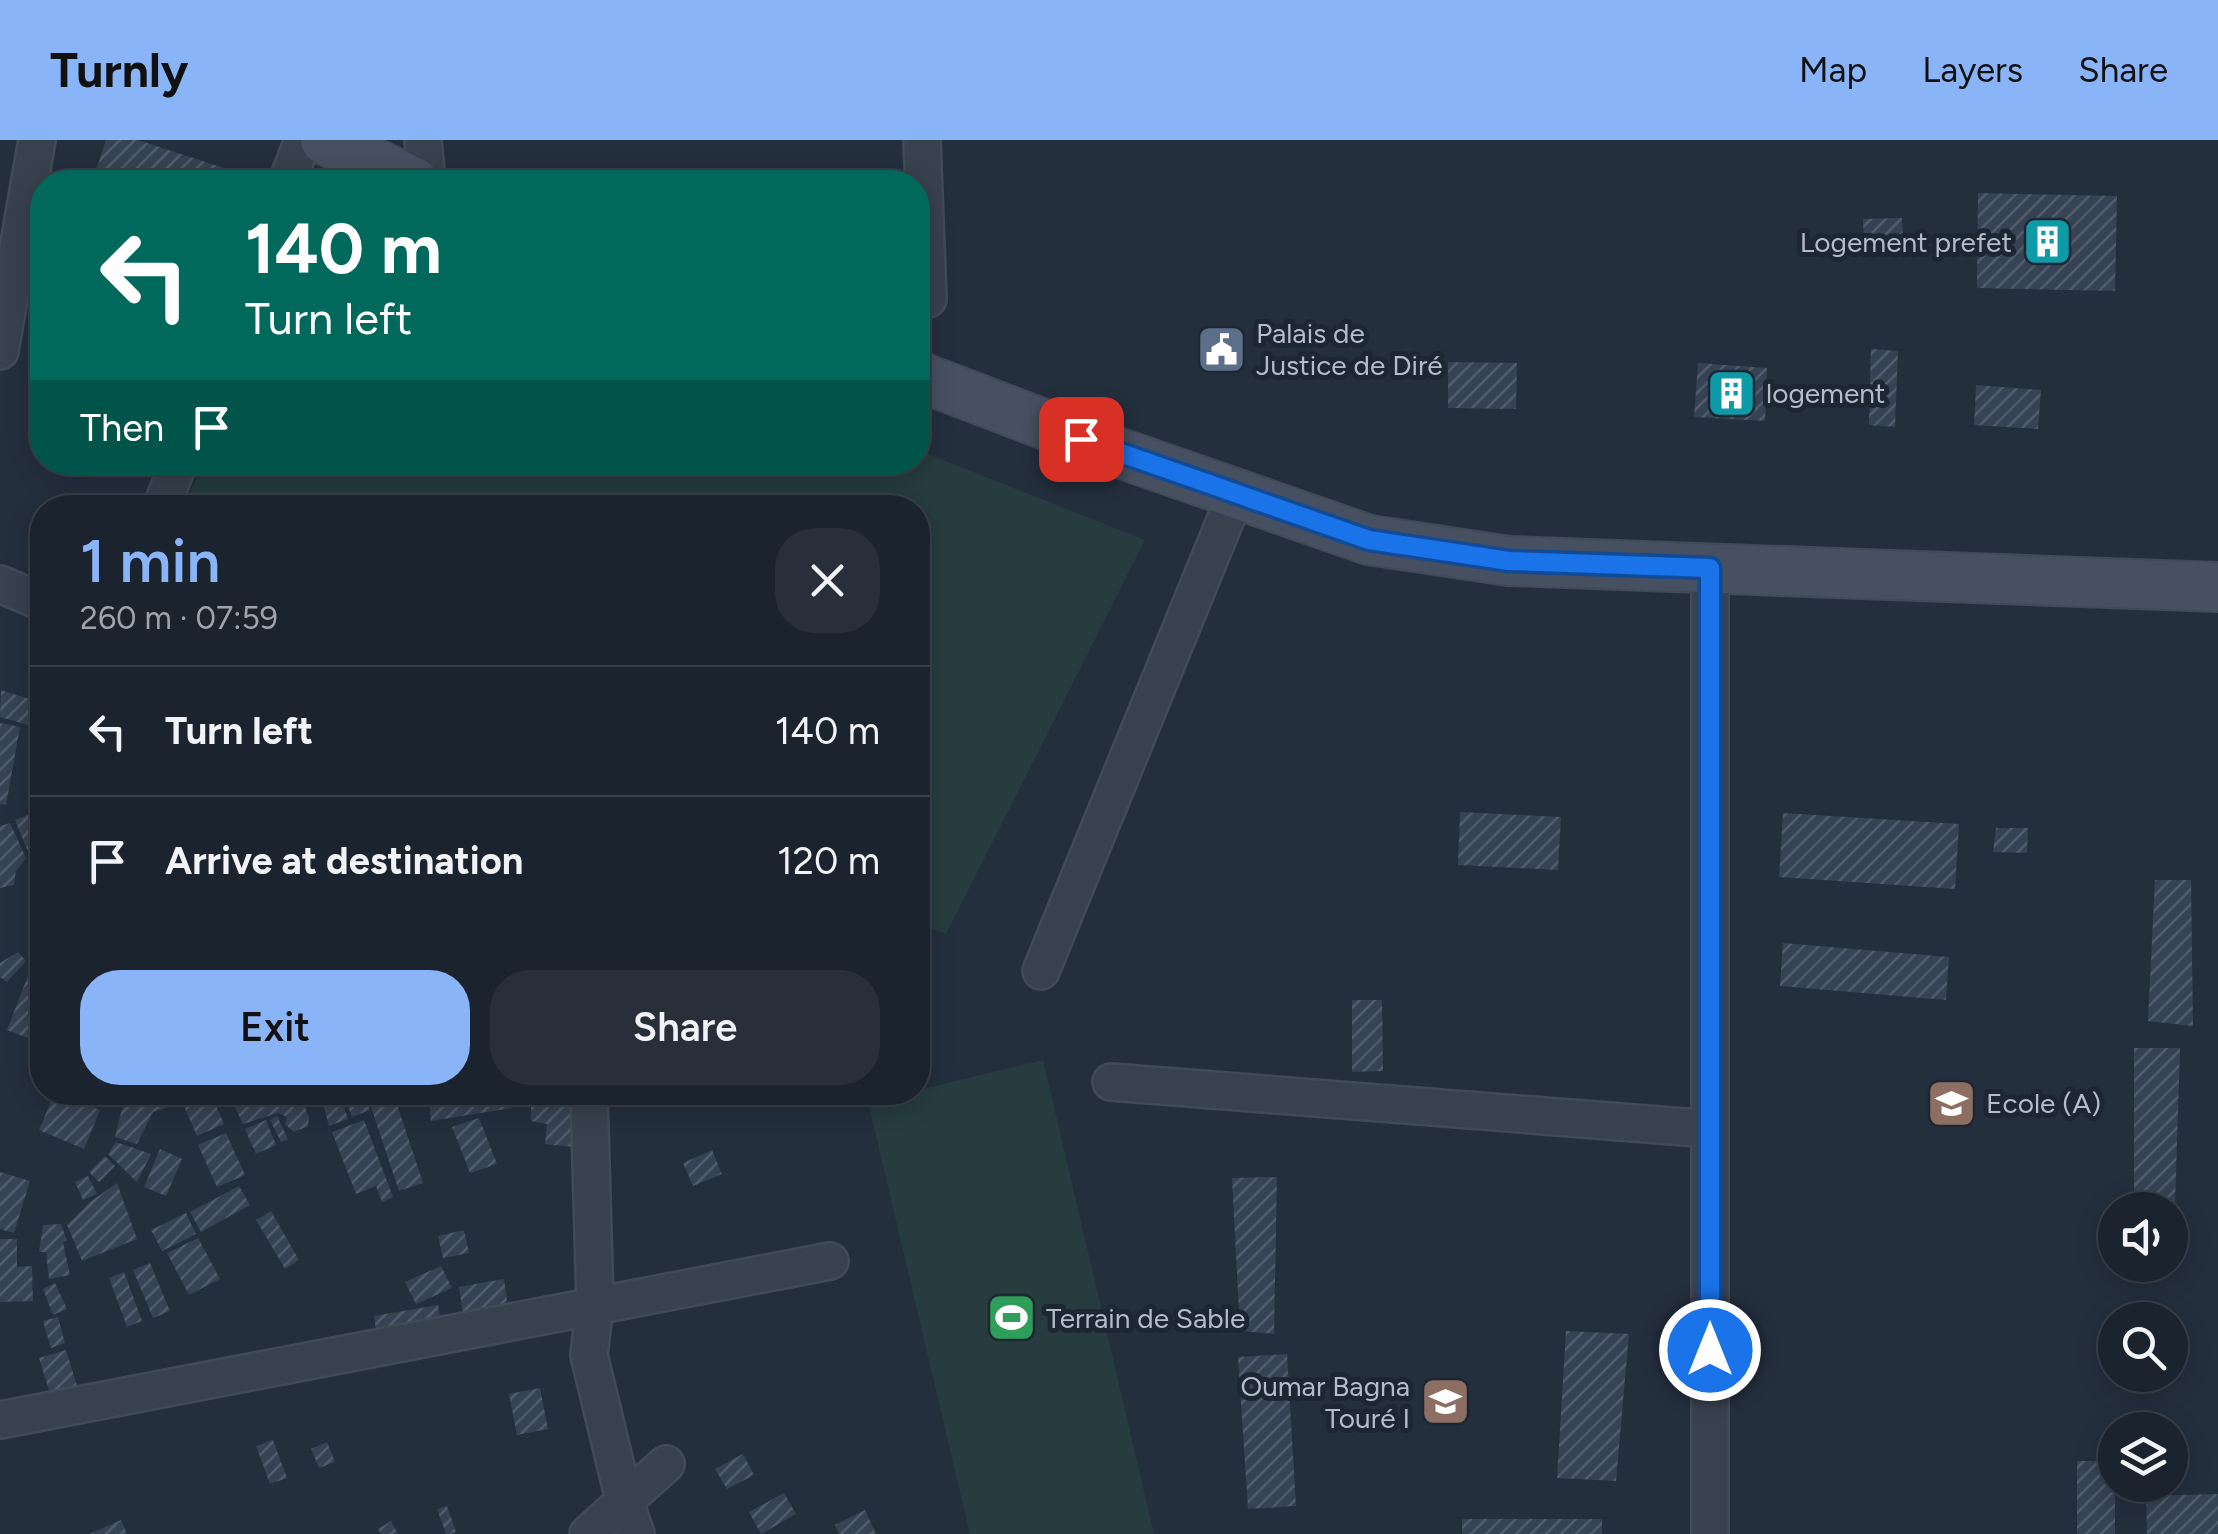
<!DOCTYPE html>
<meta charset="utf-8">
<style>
body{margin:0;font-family:Figtree,sans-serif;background:#282f3a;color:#f1f3f6;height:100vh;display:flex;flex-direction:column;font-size:38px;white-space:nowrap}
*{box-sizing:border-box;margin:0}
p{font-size:32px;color:#a0a4aa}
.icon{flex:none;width:55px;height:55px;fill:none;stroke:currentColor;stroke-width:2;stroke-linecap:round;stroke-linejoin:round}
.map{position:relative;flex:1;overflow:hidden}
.side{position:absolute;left:30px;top:355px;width:900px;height:610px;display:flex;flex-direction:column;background:#1b232e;border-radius:40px;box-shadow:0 5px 25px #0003,0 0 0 2px #39404a}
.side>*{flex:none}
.guide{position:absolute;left:30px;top:30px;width:900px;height:305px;border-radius:40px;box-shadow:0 5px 25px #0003,0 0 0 2px #39404a;background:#00695c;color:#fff;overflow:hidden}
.fabs{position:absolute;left:2098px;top:1052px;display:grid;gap:20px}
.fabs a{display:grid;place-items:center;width:90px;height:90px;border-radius:50%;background:#1b232e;box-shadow:0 5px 25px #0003,0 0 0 2px #39404a;font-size:50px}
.pin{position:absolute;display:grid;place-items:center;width:85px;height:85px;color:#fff;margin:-42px;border-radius:20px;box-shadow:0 5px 15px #0006}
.me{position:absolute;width:110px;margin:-55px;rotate:0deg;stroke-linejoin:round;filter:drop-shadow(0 0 8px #0008)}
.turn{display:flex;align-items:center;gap:35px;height:210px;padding:0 50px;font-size:45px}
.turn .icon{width:130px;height:130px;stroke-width:2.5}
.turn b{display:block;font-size:70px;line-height:85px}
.then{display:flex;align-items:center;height:95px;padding:0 50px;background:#0003;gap:20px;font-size:38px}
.round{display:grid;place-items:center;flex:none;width:105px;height:105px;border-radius:40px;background:#282f3a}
.overview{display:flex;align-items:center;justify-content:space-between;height:170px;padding:0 50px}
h1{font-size:60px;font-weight:600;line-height:75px;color:#8ab4f8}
.button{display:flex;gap:20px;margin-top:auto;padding:20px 50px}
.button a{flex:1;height:115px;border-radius:40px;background:#8ab4f8;color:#111;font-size:40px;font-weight:600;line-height:115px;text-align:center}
.button a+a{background:#282f3a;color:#f1f3f6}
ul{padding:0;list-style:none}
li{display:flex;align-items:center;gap:30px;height:130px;padding:0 50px;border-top:2px solid #39404a}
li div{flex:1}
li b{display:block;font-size:38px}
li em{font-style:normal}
header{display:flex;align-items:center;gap:60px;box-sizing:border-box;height:140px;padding:0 50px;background:#8ab4f8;color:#111}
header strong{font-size:48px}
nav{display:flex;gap:55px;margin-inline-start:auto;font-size:35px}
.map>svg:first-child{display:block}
.green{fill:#263c3f}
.building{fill:url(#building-hatch)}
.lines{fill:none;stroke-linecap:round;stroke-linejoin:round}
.street-casing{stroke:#414a57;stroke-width:40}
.secondary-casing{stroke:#414a57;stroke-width:52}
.street{stroke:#38414e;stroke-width:35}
.secondary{stroke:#465061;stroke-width:48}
.route-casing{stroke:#114b97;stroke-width:25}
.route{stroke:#1a73e8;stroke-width:18}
.labels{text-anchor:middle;stroke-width:10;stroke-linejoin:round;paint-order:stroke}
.poi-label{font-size:28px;fill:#b4bcc9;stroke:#1d2633;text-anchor:start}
</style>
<header>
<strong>Turnly</strong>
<nav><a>Map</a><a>Layers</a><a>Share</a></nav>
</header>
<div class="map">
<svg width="2218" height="1394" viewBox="0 0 2218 1394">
<defs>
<pattern id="building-hatch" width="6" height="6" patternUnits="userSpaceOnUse" patternTransform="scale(2.5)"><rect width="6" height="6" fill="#364354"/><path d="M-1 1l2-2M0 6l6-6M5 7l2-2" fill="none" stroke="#515c6b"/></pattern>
</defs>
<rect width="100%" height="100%" fill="#242f3e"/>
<!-- green -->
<path class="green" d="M918,310L1145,400L946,794L918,783V368L184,367L203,323L918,322Z
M1043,920L1154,1394H970L868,962Z"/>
<!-- building -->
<path class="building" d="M106,0H138L236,32L232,42H92Z
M1978,53L2117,56L2115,151L1977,148Z
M1902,78L1903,100L1864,101L1863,79Z
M1871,209L1898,211L1895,287L1869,285Z
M1448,222L1517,223L1516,269L1448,268Z
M1698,223L1767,228L1765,281L1694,277Z
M1976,245L2041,250L2038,289L1974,285Z
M1,550L42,563V589L0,577Z
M0,583L20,587L6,665L0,664Z
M42,669V715L31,719L15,680Z
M1460,672L1561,677L1558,730L1458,725Z
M1783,673L1959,684L1955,749L1779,737Z
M10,683L26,718L16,731L14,745L0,748V686Z
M1996,688H2028L2027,713L1993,712Z
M2155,740H2191L2193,886L2148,881Z
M1783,803L1949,817L1946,860L1780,846Z
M18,812L26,821L7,842L0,837V823Z
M29,833L42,838V878L35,901L7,890Z
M1352,860H1382L1383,931L1352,932Z
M2134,908H2180L2175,1066L2134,1064Z
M55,952L100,970L84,1009L39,990Z
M168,952L178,964L153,972L137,1004L115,997L125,957Z
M289,952H299L309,977L308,986L294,992L285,984L287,977L278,973L243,984L232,961L244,955L252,964Z
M320,952H339L348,979L329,986Z
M343,952H364L370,970L352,977Z
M366,952H393L423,1043L399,1051Z
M428,952H510L512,968L431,981Z
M531,952H571L573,1007L545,1004L547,984L531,981Z
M215,963L224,984L197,996L183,964L203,967Z
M277,976L288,999L281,1002L270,980Z
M479,978L497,1024L470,1033L452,987Z
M266,980L276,1005L256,1014L245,989Z
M364,980L393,1057L382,1062L376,1046L356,1054L332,992Z
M226,993L245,1035L217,1047L198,1005Z
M116,1002L151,1014L137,1042L108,1014Z
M160,1009L182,1019L166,1056L144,1047Z
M712,1010L722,1034L693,1046L683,1023Z
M105,1016L115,1026L99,1042L89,1032Z
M0,1032L30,1041L14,1093L0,1089Z
M88,1036L97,1054L83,1060L75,1042Z
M1277,1037L1274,1194L1240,1191L1232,1038Z
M117,1043L137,1099L82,1121L67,1085L90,1062Z
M239,1046L250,1065L201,1092L190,1072Z
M271,1071L299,1120L285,1129L256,1080Z
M186,1073L196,1094L162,1111L151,1090Z
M61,1084L67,1101L63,1102L70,1135L49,1139L46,1112H39L43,1085Z
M464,1090L469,1113L443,1118L438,1096Z
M198,1098L220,1139L189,1155L167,1113Z
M0,1099H17V1127L32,1126L33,1161L0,1162Z
M150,1123L170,1171L153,1178L133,1130Z
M441,1126L452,1148L416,1164L405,1142Z
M124,1132L142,1181L127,1187L109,1138Z
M504,1139L509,1174L464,1181L459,1147Z
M55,1143L67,1169L53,1175L43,1149Z
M438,1165L441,1185L377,1196L374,1176Z
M58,1177L65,1203L51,1208L43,1181Z
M1566,1191L1629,1194L1616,1341L1557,1338Z
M66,1210L79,1252L52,1260L39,1218Z
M1287,1214L1296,1366L1248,1369L1238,1217Z
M540,1248L548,1289L517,1295L509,1254Z
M273,1300L287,1338L270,1344L256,1306Z
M327,1302L335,1322L319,1328L311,1309Z
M743,1314L754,1335L727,1349L715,1329Z
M2077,1321H2115V1394H2077Z
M784,1353L796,1374L761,1394L749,1372Z
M2218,1354V1394H2147L2146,1356Z
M447,1366L456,1392L450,1394H446L437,1369Z
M865,1370L876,1394H839L835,1385Z
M1462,1379H1602V1394H1462Z
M121,1380L127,1394H90Z
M391,1381L398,1394H381L378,1389Z"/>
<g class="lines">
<defs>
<path id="street" d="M423,0L427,42
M922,0L928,159
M287,42L303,0
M0,211L37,0
M161,368L179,322
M0,444L42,462
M1041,831L1236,354
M1111,942L1710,989
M589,952L595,1164L589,1215L624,1360L636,1394
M0,1280L830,1121
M588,1394L666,1324
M1710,1394V428"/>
<path id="secondary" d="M325,0L414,42
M918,236L1114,311L1369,400L1509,421L2218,447"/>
</defs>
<!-- street casing -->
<use href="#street" class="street-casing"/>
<!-- secondary casing -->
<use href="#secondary" class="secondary-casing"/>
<!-- street -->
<use href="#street" class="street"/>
<!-- secondary -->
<use href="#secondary" class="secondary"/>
</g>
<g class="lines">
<defs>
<path id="route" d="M1081,299L1369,400L1509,421L1710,428V1210"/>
</defs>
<!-- route casing -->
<use href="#route" class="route-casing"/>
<!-- route -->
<use href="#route" class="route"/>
</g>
<!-- icons -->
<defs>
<symbol id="building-square" viewBox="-11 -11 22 22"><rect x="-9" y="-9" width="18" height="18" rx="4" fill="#0f9aa8" stroke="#1d2633"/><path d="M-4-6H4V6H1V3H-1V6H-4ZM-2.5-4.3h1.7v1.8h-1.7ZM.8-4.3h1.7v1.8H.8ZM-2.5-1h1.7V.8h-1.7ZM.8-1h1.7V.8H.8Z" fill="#fff"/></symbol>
<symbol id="civic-square" viewBox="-11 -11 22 22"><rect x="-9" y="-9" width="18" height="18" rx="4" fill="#5c6f8a" stroke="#1d2633"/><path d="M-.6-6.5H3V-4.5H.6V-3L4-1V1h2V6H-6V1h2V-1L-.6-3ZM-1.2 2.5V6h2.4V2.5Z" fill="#fff"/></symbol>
<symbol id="school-square" viewBox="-11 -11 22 22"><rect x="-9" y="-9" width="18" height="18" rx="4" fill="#8d6e63" stroke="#1d2633"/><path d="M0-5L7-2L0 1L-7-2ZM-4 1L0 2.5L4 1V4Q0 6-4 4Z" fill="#fff"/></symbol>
<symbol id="stadium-square" viewBox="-11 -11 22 22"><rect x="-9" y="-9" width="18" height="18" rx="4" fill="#2e9e5b" stroke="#1d2633"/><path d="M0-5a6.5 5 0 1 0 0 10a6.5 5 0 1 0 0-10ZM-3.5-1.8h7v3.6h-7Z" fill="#fff"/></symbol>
</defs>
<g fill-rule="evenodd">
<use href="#building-square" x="2020" y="74" width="55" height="55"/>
<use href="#civic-square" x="1194" y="182" width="55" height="55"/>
<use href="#building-square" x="1704" y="226" width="55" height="55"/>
<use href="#school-square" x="1924" y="936" width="55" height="55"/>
<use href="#stadium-square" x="984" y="1150" width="55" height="55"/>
<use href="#school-square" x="1418" y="1234" width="55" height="55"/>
</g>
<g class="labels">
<!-- poi labels -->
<g class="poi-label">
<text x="2012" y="112" text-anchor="end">Logement prefet</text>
<text x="1256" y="203">Palais de<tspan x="1256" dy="32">Justice de Diré</tspan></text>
<text x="1766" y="263">logement</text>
<text x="1986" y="973">Ecole (A)</text>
<text x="1046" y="1188">Terrain de Sable</text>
<text x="1410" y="1256" text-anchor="end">Oumar Bagna<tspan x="1410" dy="32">Touré I</tspan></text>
</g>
</g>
</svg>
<div class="fabs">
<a><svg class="icon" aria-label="sound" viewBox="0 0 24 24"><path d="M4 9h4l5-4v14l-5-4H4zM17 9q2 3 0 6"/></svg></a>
<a><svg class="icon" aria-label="search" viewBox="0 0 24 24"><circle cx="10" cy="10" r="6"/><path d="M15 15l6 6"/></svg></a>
<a><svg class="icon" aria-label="layers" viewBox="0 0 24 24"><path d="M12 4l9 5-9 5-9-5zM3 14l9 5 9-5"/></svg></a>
</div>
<div class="pin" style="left:1081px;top:299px;background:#d93025"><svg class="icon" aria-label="arrive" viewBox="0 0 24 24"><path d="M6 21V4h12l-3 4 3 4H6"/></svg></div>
<svg class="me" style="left:1710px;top:1210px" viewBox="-20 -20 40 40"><circle r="17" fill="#1a73e8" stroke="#fff" stroke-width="3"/><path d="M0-11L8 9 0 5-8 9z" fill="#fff"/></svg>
<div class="guide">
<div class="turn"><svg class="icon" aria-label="left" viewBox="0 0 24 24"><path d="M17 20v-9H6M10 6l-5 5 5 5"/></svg><div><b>140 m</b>Turn left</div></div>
<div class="then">Then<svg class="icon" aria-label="arrive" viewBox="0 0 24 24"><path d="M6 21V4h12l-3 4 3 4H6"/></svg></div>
</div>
<section class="side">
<div class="overview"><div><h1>1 min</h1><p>260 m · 07:59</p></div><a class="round"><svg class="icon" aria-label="close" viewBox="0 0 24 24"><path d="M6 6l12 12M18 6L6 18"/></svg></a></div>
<ul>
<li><svg class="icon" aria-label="left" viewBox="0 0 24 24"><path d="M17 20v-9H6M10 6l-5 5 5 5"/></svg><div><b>Turn left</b></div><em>140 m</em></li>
<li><svg class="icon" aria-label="arrive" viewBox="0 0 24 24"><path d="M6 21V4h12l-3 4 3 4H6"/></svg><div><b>Arrive at destination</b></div><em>120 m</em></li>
</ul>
<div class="button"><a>Exit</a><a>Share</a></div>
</section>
</div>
